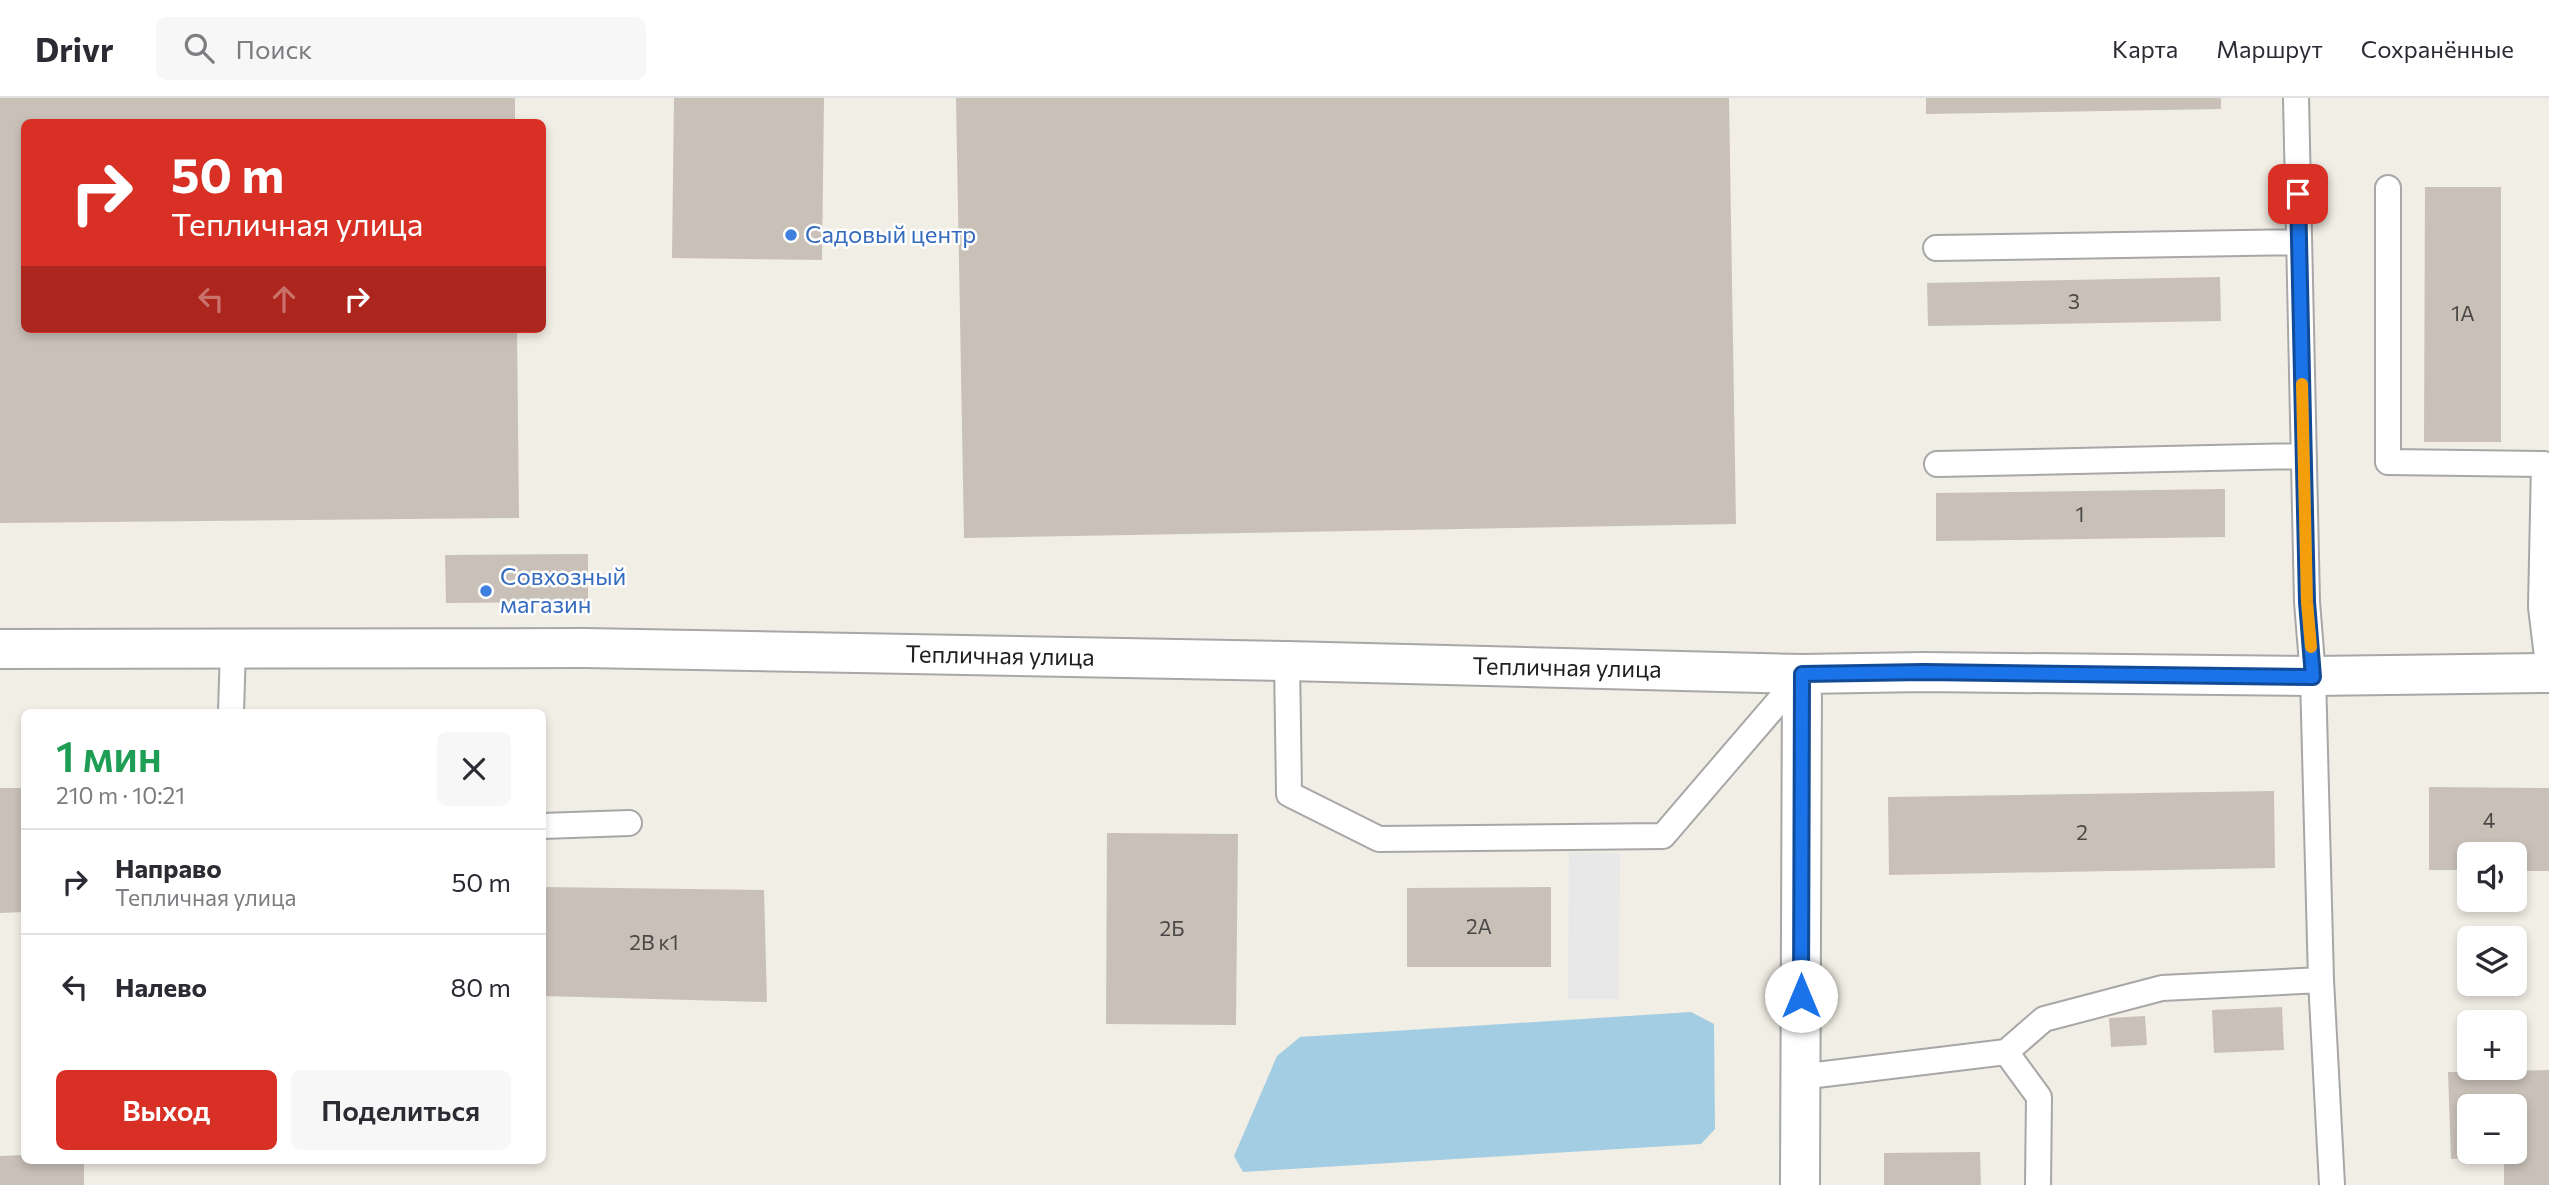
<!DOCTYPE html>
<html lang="ru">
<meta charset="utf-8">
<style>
body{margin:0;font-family:Commissioner,sans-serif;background:#f7f7f7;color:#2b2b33;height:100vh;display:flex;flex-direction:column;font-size:26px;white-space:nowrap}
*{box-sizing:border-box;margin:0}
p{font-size:23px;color:#7c7c81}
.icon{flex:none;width:38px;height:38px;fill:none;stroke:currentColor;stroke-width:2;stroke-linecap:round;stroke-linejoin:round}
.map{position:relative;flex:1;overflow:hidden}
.panel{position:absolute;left:21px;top:611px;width:525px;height:455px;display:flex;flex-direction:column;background:#fff;border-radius:10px;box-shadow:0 4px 10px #0003}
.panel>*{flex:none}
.guide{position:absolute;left:21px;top:21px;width:525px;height:214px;border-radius:10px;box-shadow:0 4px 10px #0003;background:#d93025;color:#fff;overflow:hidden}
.tools{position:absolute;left:2457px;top:744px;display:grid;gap:14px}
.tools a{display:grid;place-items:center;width:70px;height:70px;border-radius:10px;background:#fff;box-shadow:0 4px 10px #0003;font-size:35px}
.pin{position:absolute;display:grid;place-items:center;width:60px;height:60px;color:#fff;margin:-30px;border-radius:14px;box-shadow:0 4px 10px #0006}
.me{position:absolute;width:77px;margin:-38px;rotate:0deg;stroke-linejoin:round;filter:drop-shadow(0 0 5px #0008)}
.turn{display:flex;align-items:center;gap:24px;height:147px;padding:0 35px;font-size:32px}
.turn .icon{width:91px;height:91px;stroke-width:2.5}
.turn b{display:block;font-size:49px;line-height:60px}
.lanes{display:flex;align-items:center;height:66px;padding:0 35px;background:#0003;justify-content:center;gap:35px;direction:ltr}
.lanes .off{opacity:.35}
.round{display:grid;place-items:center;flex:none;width:74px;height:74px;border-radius:10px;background:#f7f7f7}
.headline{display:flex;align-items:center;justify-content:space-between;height:119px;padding:0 35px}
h1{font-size:42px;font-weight:600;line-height:52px;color:#1e9e55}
.button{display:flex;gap:14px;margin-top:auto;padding:14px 35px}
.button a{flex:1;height:80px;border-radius:10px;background:#d93025;color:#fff;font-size:28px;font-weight:600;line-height:80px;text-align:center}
.button a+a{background:#f7f7f7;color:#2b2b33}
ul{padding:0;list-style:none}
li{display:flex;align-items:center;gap:21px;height:105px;padding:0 35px;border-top:2px solid #e1e1e2}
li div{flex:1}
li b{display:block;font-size:26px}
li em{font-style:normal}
header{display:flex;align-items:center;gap:42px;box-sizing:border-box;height:98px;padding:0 35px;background:#fff;border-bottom:2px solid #e1e1e2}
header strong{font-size:33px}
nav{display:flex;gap:38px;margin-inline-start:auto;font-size:24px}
.search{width:490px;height:63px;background:#f7f7f7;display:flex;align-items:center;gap:18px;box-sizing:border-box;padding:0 24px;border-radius:10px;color:#7c7c81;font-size:26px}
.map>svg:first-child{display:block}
.parking{fill:#e8e8e8}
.water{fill:#a3cde2}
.building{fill:#c9c1b8;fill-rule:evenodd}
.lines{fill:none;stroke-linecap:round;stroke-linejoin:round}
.lane-casing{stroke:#a7a7a7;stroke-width:28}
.street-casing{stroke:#a7a7a7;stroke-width:42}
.lane{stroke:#fff;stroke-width:24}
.street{stroke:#fff;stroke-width:38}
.route-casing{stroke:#114b97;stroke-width:18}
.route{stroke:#1a73e8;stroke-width:12}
.slow{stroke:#f59e0b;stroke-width:12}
.shop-dot{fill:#3f7fe0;stroke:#fff;stroke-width:2.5}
.labels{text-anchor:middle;stroke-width:5;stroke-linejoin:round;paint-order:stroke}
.number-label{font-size:21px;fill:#4a4846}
.shop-label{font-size:24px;fill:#366cbe;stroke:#fff;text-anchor:start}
.street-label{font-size:24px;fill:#202020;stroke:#fff}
</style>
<header>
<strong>Drivr</strong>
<div class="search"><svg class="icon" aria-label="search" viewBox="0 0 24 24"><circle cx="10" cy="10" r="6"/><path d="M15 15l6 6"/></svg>Поиск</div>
<nav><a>Карта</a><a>Маршрут</a><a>Сохранённые</a></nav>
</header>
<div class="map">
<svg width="2549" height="1087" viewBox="0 0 2549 1087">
<rect width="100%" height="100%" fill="#f1eee5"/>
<!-- parking -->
<path class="parking" d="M1569,754L1620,755L1619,901H1568Z"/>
<!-- water -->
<path class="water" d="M1691,914L1714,926L1715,1031L1701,1046L1243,1074L1234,1058L1277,958L1300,939Z"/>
<!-- building -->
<path class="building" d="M0,0H515V24H24V231H517L519,420L0,425Z
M674,0H824L822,162L672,160Z
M956,0H1729L1736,426L964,440Z
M1926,0H2221V11L1926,16Z
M2425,89H2501V344H2424Z
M2220,179L2221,223L1928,228L1927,185Z
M2225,391V439L1936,443V395Z
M588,456V504L446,505L445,457Z
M2429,689L2549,690V773H2515V756H2469V772H2429Z
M0,690H24V814L0,815Z
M2274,693L2275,770L1889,777L1888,699Z
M1107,735L1238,736L1236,927L1106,926Z
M542,789L764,792L767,904L542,898Z
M1551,789V869H1407V790Z
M2282,909L2284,952L2214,955L2212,912Z
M2145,918L2147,947L2111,949L2109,920Z
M2549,972V1087H2504V1059L2451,1061L2448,974ZM2469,1008H2515V1054H2469Z
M1980,1054L1981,1087H1884V1055Z
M24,1057V1062H84V1087H0V1058Z"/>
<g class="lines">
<defs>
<path id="lane" d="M2388,90V364L2544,366L2541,509L2549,575
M1936,150L2299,144
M1937,366L2304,358
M1287,563L1289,696L1379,741L1663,738L1802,576
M231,614L233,551
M542,728L629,725
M2321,882L2332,1087
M1800,979L2006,954
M2038,1087L2039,999L2006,954L2044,921L2162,890L2321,882L2313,578L2307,504L2296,0"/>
<path id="street" d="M0,551L584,550L1287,563L1802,576L1924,574L2313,578L2549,575
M1800,1087L1802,576"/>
</defs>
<!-- lane casing -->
<use href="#lane" class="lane-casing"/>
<!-- street casing -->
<use href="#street" class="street-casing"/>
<!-- lane -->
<use href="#lane" class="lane"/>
<!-- street -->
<use href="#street" class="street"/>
</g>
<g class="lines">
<defs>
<path id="route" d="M1801,898L1802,576L1924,574L2313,579L2307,504L2298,96"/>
</defs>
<!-- route casing -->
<use href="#route" class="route-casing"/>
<!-- route -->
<use href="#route" class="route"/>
<!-- slow -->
<path class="slow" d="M2302,286L2307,504L2311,549"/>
</g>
<!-- markers -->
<g class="shop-dot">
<circle cx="791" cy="137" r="7"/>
<circle cx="486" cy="493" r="7"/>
</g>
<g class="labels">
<!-- number labels -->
<g class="number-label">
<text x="2074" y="211">3</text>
<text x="2463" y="223">1А</text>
<text x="2080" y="424">1</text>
<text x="2489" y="730">4</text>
<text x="2082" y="742">2</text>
<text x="1479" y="836">2А</text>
<text x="1172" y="838">2Б</text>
<text x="654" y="852">2В к1</text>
</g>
<!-- shop labels -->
<g class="shop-label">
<text x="805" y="145">Садовый центр</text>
<text x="500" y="487">Совхозный<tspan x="500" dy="28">магазин</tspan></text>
</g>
<!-- street labels -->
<g class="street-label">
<text transform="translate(1000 558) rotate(1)" y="8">Тепличная улица</text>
<text transform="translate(1567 570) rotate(1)" y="8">Тепличная улица</text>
</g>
</g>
</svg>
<div class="tools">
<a><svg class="icon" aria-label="sound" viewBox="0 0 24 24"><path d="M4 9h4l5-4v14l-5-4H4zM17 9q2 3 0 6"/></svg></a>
<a><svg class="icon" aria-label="layers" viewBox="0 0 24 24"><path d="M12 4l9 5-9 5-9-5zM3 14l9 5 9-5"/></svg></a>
<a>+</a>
<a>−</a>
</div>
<div class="pin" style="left:2298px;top:96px;background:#d93025"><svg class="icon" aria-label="arrive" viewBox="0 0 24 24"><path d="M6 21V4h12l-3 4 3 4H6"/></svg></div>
<svg class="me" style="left:1801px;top:898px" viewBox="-20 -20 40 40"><circle r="19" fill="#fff"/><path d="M0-13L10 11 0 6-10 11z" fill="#1a73e8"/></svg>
<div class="guide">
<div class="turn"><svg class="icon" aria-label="right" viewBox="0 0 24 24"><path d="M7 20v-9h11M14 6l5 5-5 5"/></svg><div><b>50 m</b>Тепличная улица</div></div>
<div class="lanes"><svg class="icon off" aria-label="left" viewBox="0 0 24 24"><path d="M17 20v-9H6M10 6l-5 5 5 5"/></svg><svg class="icon off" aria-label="ahead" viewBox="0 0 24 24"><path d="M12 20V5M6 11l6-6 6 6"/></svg><svg class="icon" aria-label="right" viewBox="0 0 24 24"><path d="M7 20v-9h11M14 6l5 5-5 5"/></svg></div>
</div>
<section class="panel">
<div class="headline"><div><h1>1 мин</h1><p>210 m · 10:21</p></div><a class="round"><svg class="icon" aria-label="close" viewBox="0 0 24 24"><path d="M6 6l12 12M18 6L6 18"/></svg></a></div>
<ul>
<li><svg class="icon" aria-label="right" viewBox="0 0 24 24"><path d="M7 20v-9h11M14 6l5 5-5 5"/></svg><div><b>Направо</b><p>Тепличная улица</p></div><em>50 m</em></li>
<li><svg class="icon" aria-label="left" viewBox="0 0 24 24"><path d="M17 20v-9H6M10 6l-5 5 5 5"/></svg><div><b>Налево</b></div><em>80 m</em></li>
</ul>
<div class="button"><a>Выход</a><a>Поделиться</a></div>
</section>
</div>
